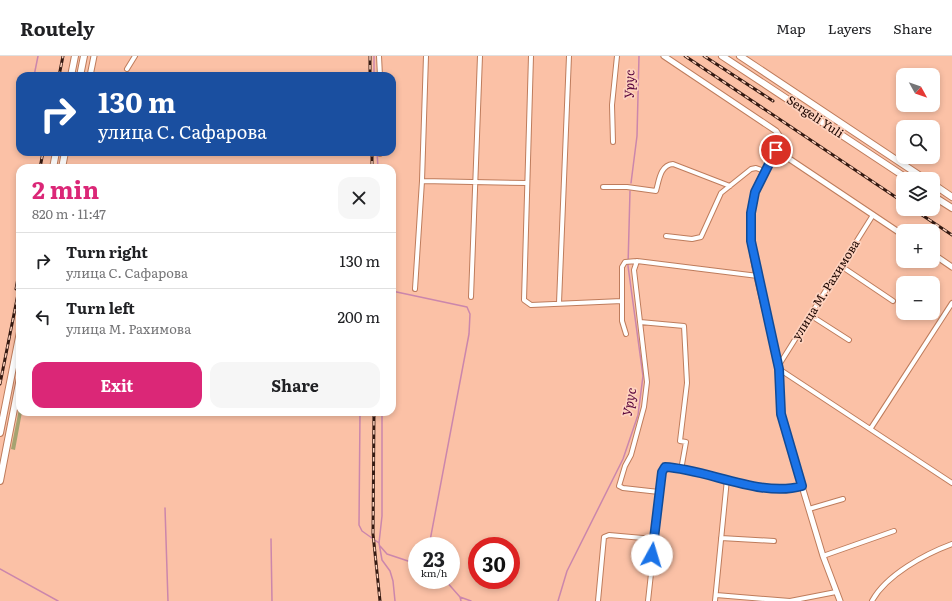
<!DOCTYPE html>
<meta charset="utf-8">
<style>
body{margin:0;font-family:Literata,serif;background:#f6f6f6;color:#202124;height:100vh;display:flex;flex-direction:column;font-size:15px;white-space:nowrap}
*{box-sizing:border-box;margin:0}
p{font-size:13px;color:#757577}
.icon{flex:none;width:22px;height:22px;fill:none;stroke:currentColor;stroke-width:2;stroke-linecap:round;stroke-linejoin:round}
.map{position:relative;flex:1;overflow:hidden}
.details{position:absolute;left:16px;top:108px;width:380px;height:252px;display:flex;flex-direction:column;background:#fff;border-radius:12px;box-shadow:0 2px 6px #0003}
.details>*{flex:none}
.guide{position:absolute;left:16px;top:16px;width:380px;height:84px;border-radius:12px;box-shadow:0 2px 6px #0003;background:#1a4fa0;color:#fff;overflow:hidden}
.needle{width:26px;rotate:130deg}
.buttons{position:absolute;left:896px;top:12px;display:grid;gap:8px}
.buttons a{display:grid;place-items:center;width:44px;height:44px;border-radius:8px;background:#fff;box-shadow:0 2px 6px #0003;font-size:20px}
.speed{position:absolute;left:408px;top:481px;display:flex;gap:8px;font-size:20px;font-weight:700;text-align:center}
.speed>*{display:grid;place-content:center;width:52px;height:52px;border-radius:50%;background:#fff;box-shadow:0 2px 6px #0003;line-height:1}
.speed small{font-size:10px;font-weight:400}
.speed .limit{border:6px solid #d22;background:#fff;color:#111}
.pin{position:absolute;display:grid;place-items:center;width:34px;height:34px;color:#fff;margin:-17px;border:2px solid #fff;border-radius:50%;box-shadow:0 1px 4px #0007}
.me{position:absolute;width:44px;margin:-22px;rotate:6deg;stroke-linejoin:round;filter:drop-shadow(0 0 3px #0008)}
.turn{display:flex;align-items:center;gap:14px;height:84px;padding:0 16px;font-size:18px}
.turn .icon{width:52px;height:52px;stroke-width:2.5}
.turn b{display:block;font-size:28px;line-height:34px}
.round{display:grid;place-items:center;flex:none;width:42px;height:42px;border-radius:12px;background:#f6f6f6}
.overview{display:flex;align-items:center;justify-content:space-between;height:68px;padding:0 16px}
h1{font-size:24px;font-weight:700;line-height:30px;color:#db2777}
.button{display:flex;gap:8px;margin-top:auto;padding:8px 16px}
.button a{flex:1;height:46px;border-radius:12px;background:#db2777;color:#fff;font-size:16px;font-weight:700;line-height:46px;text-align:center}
.button a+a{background:#f6f6f6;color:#202124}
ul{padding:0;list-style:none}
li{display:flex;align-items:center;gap:12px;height:56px;padding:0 16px;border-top:1px solid #e0e0e0}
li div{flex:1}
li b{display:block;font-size:15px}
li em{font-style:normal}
header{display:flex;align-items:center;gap:24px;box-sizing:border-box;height:56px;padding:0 20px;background:#fff;border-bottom:1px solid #e0e0e0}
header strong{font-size:19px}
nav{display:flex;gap:22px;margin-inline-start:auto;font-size:14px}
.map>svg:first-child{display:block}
.green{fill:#a5a371}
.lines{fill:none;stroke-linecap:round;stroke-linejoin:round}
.stream{stroke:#cb86ac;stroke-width:1.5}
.minor-casing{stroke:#be7c5c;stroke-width:6}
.tertiary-casing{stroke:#be7c5c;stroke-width:7}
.primary-casing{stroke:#be7c5c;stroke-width:8}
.minor{stroke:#fff;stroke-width:4}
.tertiary{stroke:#fff;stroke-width:5}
.primary{stroke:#fff;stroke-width:6}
.rail-casing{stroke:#351a12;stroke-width:3}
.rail{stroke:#fed2be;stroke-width:1.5;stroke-dasharray:4.5;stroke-linecap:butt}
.route-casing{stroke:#114b97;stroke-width:10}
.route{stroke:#1a73e8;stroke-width:7}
.labels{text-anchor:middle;stroke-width:3.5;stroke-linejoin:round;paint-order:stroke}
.street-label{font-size:12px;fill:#1d0600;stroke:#fed2be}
.water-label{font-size:13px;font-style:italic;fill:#55003a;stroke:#fed2be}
</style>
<header>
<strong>Routely</strong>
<nav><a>Map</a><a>Layers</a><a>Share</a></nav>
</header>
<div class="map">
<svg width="952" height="545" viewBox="0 0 952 545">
<rect width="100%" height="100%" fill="#fbc1a6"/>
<!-- green -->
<path class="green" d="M20,348V356H22L15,394L11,393Z"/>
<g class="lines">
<!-- stream -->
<path class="stream" d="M374,0V20
M34,20L38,0
M377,96L378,112
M631,127L637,80L639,0
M392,235L467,251L470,258L469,278L429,490
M360,356L359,469L362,475L379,487
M382,356V460L379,487L382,504L390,515L393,525L395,545
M165,452L168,545
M271,483L272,545
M380,490L387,498L417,508
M0,513L58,545
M445,524L460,541L461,545
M460,541L471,545
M558,545L567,515L623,403L638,359L643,320L628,210L630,135"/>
<defs>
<path id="minor" d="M379,0L380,20
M531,0L524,244L531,249L622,245
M127,13L135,0
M613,86L612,49L617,0
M380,96V98
M422,125L527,127
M603,131H627L656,135C659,125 660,109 673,108L730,130
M666,180L692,183L701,181L721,137L751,113L756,112L764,115
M637,205L634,214L647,326L644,351L631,399L625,410L619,430L623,432L659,436
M841,210L893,245
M415,233L422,125L426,0
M471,241L480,0
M559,247L569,0
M810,259L849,284
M640,266L684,270L687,327L680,385L686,386L681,414
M626,278L622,265V211L625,206L637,205L758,220
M779,309L873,159
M779,313L952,427
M871,372L952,247
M809,453L843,443
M721,482L774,485
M823,500L894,475
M716,539L790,545L836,536
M598,545L604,481L609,479L654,483
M648,545L662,417L665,411C707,413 762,442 802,430
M715,545L727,423
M872,545C886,519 925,498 952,488"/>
<path id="tertiary" d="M664,0L776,75L780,81V87C772,103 761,118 755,136C739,184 769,260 779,309C782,327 778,346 782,364L823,500L840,545
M90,20L94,0
M776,94L903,179
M933,198L952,211"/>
<path id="primary" d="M722,0L908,123
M740,0L925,123
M71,20L75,0
M80,20L84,0
M53,112L56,96
M62,112L65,96
M933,128L952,141
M933,140L952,152
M0,377L20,276
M0,425L20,322"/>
</defs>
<!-- minor casing -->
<use href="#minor" class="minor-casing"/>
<!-- tertiary casing -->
<use href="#tertiary" class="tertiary-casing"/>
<!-- primary casing -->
<use href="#primary" class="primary-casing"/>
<!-- minor -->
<use href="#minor" class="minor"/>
<!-- tertiary -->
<use href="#tertiary" class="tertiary"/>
<!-- primary -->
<use href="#primary" class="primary"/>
<defs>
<path id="rail" d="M370,0V20
M685,0L903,146
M704,0L773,45
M59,20L63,0
M372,96V112
M40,112L43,96
M913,153L952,179
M16,233L20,211
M0,328L20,228
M374,356L373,478L380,545"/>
</defs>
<!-- rail casing -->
<use href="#rail" class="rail-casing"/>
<!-- rail -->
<use href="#rail" class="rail"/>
</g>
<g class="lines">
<defs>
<path id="route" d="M652,499L662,416L665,411C707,413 761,442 802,430L781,358L779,313L751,185V157L755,136L776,94"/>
</defs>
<!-- route casing -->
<use href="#route" class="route-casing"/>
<!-- route -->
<use href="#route" class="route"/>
</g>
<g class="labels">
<!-- street labels -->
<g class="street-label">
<text transform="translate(815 61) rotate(34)" y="4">Sergeli Yuli</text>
<text transform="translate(826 234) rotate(-58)" y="4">улица М. Рахимова</text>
</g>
<!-- water labels -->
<g class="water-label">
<text transform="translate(629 28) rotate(-89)" y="5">Урус</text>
<text transform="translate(629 346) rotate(-80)" y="5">Урус</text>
</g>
</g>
</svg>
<div class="buttons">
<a><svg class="needle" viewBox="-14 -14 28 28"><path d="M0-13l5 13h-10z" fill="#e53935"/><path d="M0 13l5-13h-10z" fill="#757577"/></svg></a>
<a><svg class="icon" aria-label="search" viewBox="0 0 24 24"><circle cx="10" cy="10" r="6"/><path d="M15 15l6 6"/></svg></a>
<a><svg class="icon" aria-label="layers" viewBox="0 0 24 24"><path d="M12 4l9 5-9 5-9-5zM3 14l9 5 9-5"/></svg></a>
<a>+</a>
<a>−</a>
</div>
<div class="speed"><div>23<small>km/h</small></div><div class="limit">30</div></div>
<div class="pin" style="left:776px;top:94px;background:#d93025"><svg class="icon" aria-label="arrive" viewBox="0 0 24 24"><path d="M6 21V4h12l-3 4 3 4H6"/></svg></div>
<svg class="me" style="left:652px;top:499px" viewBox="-20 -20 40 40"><circle r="19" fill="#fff"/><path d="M0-13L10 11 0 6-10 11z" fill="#1a73e8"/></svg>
<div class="guide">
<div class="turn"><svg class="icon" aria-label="right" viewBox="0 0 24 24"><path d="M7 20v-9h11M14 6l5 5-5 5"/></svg><div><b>130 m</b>улица С. Сафарова</div></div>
</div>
<section class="details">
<div class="overview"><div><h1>2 min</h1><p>820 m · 11:47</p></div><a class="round"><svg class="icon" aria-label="close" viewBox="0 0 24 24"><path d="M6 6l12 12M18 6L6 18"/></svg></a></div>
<ul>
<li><svg class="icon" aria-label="right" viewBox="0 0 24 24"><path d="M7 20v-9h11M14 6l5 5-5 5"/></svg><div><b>Turn right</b><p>улица С. Сафарова</p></div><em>130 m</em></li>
<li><svg class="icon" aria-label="left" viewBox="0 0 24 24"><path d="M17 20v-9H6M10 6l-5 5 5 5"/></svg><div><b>Turn left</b><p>улица М. Рахимова</p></div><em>200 m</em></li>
</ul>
<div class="button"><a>Exit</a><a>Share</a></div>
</section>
</div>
